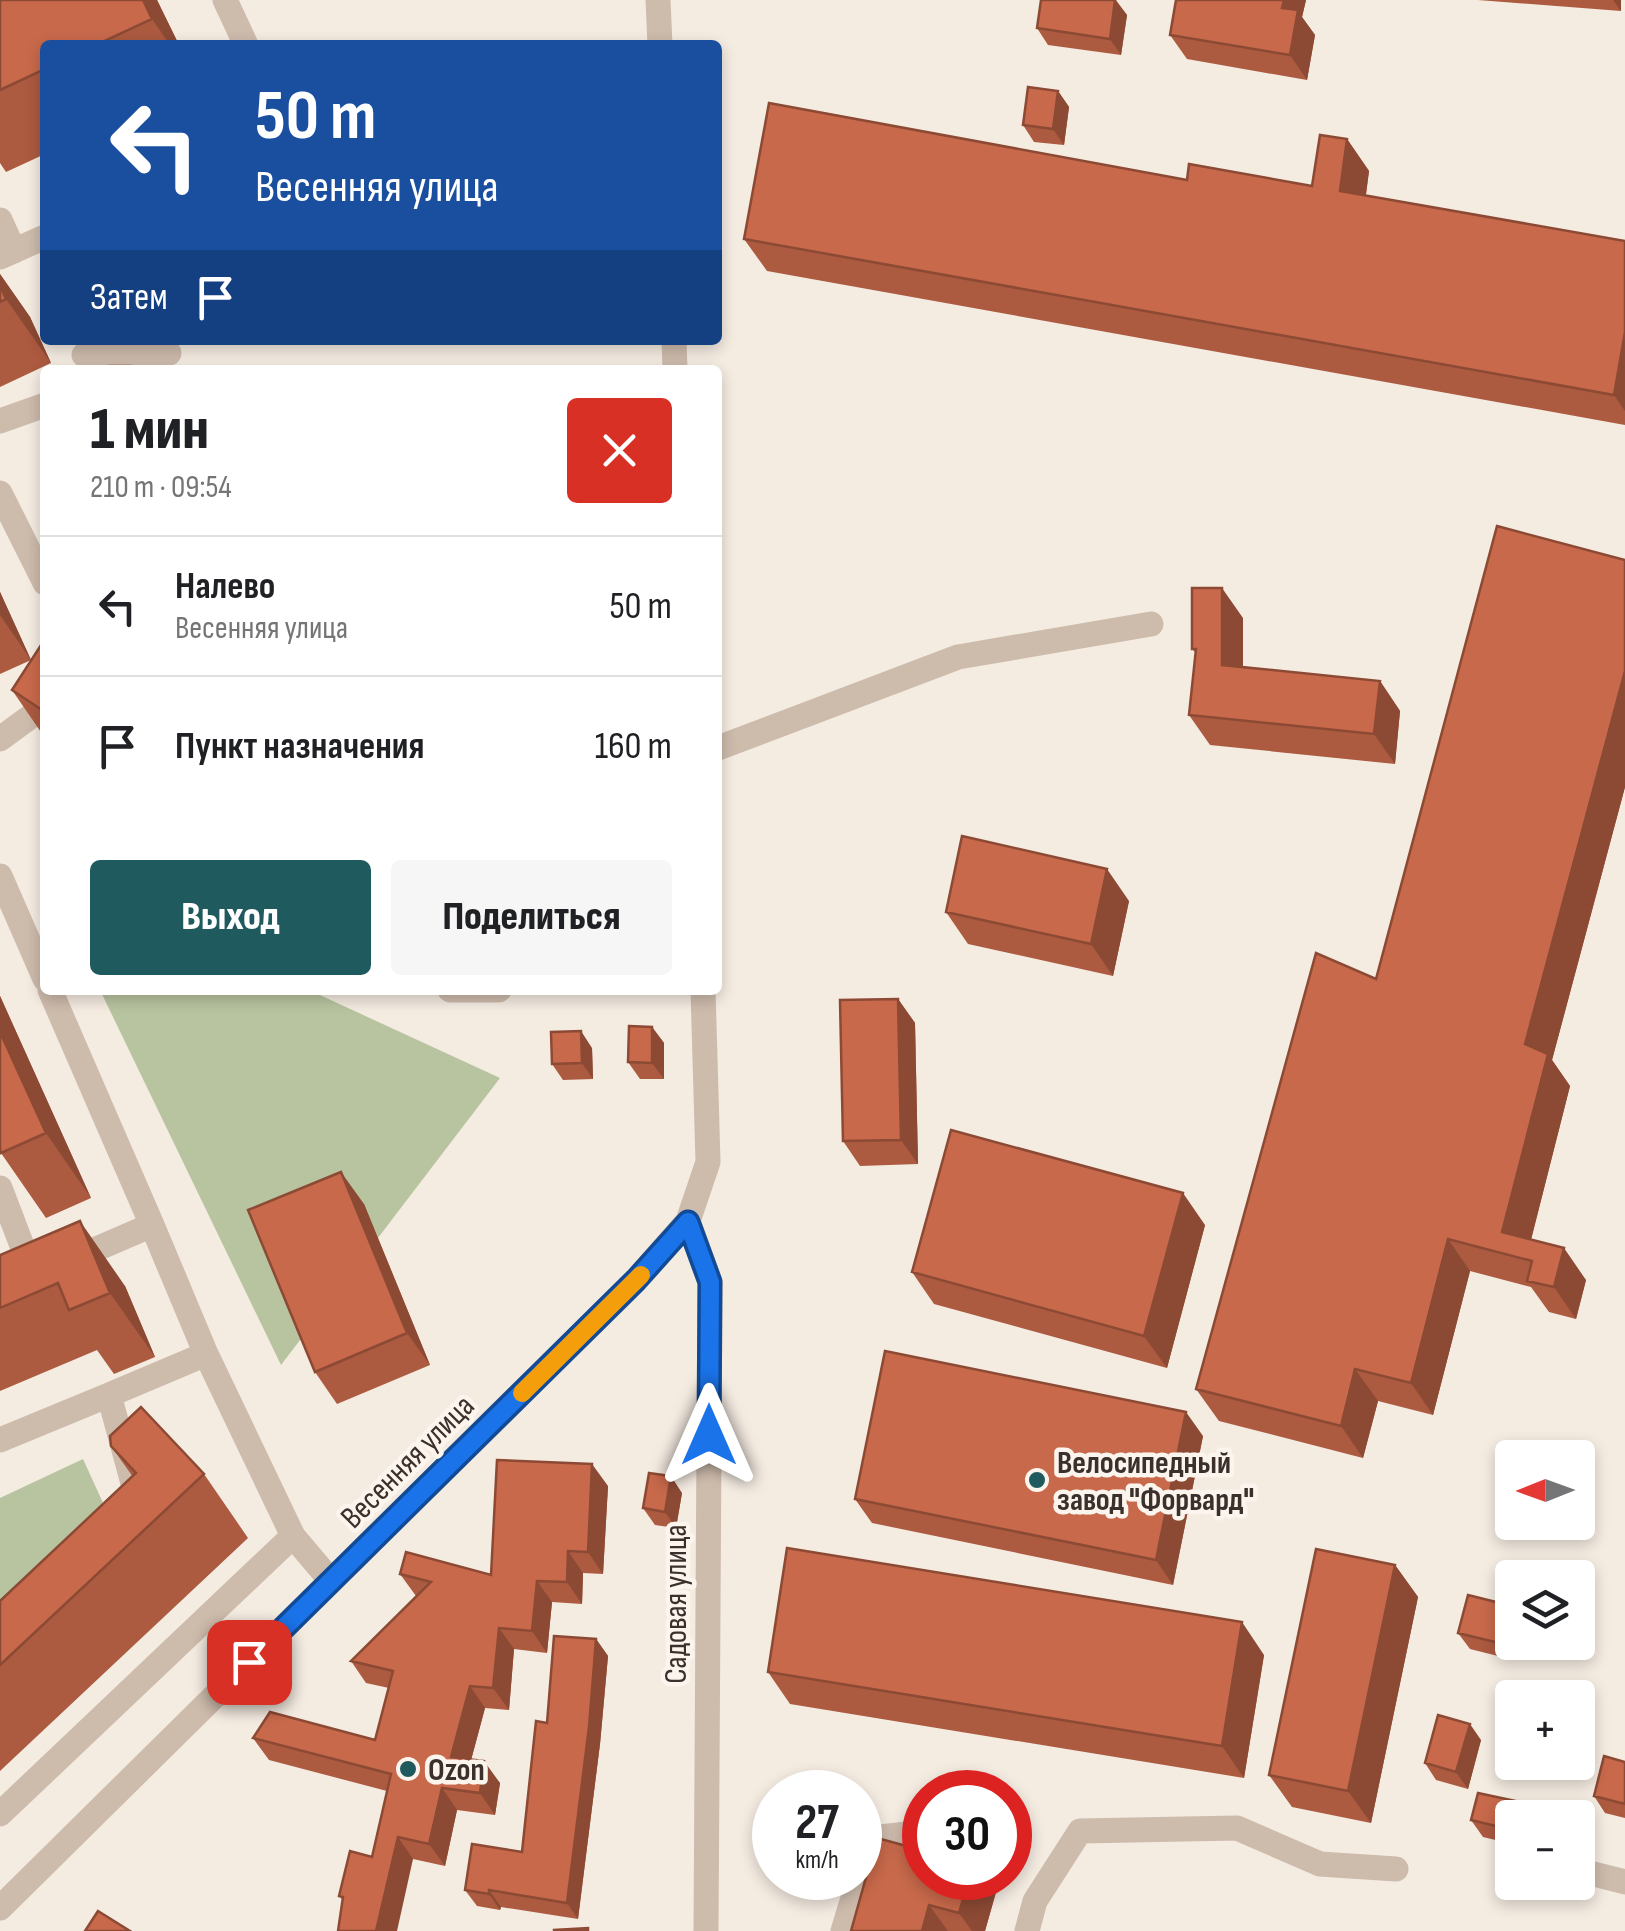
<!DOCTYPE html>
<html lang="ru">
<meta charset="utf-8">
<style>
body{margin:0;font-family:"Sofia Sans Condensed",sans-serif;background:#f6f6f6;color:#202124;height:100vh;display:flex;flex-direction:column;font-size:38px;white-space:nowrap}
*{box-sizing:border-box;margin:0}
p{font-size:32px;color:#757577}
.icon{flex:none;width:55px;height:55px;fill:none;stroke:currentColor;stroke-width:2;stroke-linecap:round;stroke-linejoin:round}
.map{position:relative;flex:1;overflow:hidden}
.sheet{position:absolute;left:40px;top:365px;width:682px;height:630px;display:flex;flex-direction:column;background:#fff;border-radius:10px;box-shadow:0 5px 15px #0003}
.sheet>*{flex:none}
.banner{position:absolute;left:40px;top:40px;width:682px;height:305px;border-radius:10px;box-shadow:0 5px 15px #0003;background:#1a4fa0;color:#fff;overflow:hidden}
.needle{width:65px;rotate:269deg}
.controls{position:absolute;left:1495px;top:1440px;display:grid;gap:20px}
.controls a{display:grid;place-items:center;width:100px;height:100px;border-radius:10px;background:#fff;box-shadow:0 5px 15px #0003;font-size:50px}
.speed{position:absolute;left:752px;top:1770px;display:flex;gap:20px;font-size:50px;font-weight:700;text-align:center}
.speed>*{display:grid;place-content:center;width:130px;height:130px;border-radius:50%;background:#fff;box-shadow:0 5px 15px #0003;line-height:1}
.speed small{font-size:25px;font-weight:400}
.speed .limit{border:15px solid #d22;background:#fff;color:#111}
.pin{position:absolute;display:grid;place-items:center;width:85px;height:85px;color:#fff;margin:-42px;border-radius:20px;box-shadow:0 5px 15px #0006}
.me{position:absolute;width:110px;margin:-55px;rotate:0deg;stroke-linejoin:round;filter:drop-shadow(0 0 8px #0008)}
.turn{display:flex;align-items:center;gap:35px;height:210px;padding:0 50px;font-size:45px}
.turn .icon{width:130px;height:130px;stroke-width:2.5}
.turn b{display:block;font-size:70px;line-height:85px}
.then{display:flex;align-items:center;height:95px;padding:0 50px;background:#0003;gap:20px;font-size:38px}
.round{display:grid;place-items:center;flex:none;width:105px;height:105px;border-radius:10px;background:#f6f6f6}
.overview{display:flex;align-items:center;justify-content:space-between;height:170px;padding:0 50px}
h1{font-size:60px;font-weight:800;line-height:75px}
.cta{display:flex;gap:20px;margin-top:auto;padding:20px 50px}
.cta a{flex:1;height:115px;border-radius:10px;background:#1f5a5e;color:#fff;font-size:40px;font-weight:800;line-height:115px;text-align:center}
.cta a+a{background:#f6f6f6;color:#202124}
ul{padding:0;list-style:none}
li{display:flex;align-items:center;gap:30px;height:140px;padding:0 50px;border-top:2px solid #e0e0e0}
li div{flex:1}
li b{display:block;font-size:38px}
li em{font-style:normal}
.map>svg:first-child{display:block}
.green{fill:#b8c4a0}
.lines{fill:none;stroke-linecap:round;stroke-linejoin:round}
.minor{stroke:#cdbbac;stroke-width:25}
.wall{fill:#ac5a40}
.shaded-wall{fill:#8c4a34}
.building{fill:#c8694b;stroke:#8c4a34;stroke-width:2.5}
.route-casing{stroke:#114b97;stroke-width:25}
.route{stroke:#1a73e8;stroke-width:18}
.slow{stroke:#f59e0b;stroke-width:18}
.poi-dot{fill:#1f5a5e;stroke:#fbf5ee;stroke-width:4}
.labels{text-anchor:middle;stroke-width:9;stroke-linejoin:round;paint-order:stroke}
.street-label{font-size:32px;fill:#3b302b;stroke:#fbf5ee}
.poi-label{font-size:32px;font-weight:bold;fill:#3b302b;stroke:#fbf5ee;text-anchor:start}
</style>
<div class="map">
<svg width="1625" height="1931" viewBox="0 0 1625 1931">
<rect width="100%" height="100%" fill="#f4ebe1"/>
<!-- green -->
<path class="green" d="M100,990H309L500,1078L281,1365Z
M83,1459L109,1516L0,1629V1498Z"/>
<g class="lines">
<!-- minor -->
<path class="minor" d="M225,0L246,45
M658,0L660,45
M0,220L14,251
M0,257L45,237
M674,340L675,370
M84,355L169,353
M0,421L45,405
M0,493L45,583
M0,739L45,706
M718,748L958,657L1151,624
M0,876L45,979
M50,990L152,1225L71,1260
M450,990H499
M0,1188L34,1277
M688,1221L710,1282L706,1931
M152,1225L206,1354L293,1536L331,1581
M109,1395L206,1354
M0,1440L109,1395L140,1509
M0,1814L293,1536
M1010,1822L1018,1821
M1578,1870L1625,1882
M860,1874L871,1838L925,1832
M0,1908L636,1280L688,1221L708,1162L703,990
M843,1931L859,1878
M1027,1931L1035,1901L1080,1831L1237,1828L1320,1864L1396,1869"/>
</g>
<!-- wall -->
<path class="wall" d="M0,0H157L179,45H45V154L6,172L0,163Z
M1041,0H1116L1127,15L1121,55L1048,45L1037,28Z
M1176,0H1306L1302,17L1315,35L1307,80L1187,59L1170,35Z
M1478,0H1621V11Z
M1058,91L1069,107L1064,145L1034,142L1023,125Z
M1347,139L1369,171L1366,195L1625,241V425L767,271L744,239L1187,180L1312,186Z
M0,274L30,317L51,363L0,387Z
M1625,560V787L1552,1060L1570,1086L1531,1240L1586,1280L1576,1319L1549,1312L1531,1287L1470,1271L1433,1415L1378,1401L1363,1458L1219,1421L1196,1389Z
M0,592L31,660L0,674Z
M1243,618V667L1380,681L1400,711L1395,764L1210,745L1189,715L1196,653L1192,649Z
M45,647V738L12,690Z
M1129,901L1113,976L968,944L946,912Z
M0,996L91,1198L46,1218L1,1153Z
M898,999L915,1023L918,1164L860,1166L843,1141Z
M652,1027L664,1043V1079H640L628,1062Z
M592,1048L593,1079L563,1080L552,1064Z
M364,1204L430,1365L337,1404L315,1372Z
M1205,1225L1167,1368L934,1304L912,1272Z
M0,1255L125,1286L155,1357L114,1374L97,1350L0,1391Z
M1203,1436L1173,1585L872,1523L855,1499Z
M111,1446L204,1474L248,1538L0,1771V1601L133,1477Z
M608,1486L603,1574L583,1573L582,1604L552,1602L547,1653L514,1649L509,1710L485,1708L471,1760L500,1783L495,1815L457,1810L445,1866L413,1859L343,1900L339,1896L372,1857L387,1791L269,1760L253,1738L375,1740L389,1688L366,1683L351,1661L416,1596L400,1574L491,1575Z
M682,1493L676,1528L655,1525L643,1508Z
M1395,1565L1418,1597L1371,1823L1292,1807L1269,1775Z
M1458,1633L1514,1642L1510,1659L1470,1649Z
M596,1639L608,1656L600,1744L578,1919L501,1907L500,1910L477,1906L465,1890L522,1852L547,1723Z
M1264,1655L1244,1778L790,1704L768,1672Z
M1481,1740L1468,1789L1436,1780L1425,1763Z
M1625,1762V1818L1605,1813L1594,1796Z
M1520,1802L1530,1818H1512V1844L1483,1837L1471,1820Z
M925,1878H1000L985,1931H851Z"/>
<!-- shaded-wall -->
<path class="shaded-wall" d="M143,0H157L179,45H170L152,19Z
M1115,0L1127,15L1121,55L1110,39Z
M1284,0H1306L1302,17L1315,35L1307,80L1290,55L1282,8Z
M1613,0H1621V11Z
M1058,91L1069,107L1064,145L1053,129Z
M1347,139L1369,171L1362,223L1340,191Z
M0,274L30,317L51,363L6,299L0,285Z
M1625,332V411L1614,395Z
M1222,588L1243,618V695L1222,665Z
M0,592L31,660L0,615Z
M1625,671V787L1552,1060L1570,1086L1526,1259L1502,1232L1525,1044Z
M1380,681L1400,711L1395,764L1374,734Z
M1107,869L1129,901L1113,976L1091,944Z
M0,996L91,1198L46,1133L0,1032Z
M898,999L915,1023L918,1164L901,1140Z
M652,1027L664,1043V1079L652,1063Z
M581,1031L592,1048L593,1079L582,1063Z
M341,1172L364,1204L430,1365L407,1333Z
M1183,1193L1205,1225L1167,1368L1144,1336Z
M80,1221L125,1286L155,1357L110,1293Z
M1448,1239L1470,1271L1433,1415L1411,1383Z
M1564,1248L1586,1280L1576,1319L1554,1287Z
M1355,1369L1378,1401L1363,1458L1341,1426Z
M1186,1412L1203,1436L1173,1585L1156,1560Z
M592,1464L608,1486L603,1574L588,1552Z
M671,1476L682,1493L676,1528L665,1512Z
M568,1551L583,1573L582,1604L567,1582Z
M1395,1565L1418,1597L1371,1823L1348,1791Z
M537,1581L552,1602L547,1653L532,1631Z
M1508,1605L1512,1611V1642H1514L1510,1659L1499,1643Z
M1242,1622L1264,1655L1244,1778L1222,1746Z
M499,1628L514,1649L509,1710L493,1688Z
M596,1639L608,1656L600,1744L578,1919L567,1903Z
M470,1686L485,1708L466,1779L451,1757Z
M1470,1724L1481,1740L1468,1789L1456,1772Z
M484,1761L500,1783L495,1815L480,1793Z
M442,1788L457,1810L445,1866L429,1844Z
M1520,1802L1530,1818H1516Z
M398,1837L413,1859L397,1931H376Z
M969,1878H1000L985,1931H972L959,1913Z
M489,1890L501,1907L500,1910L489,1894Z
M929,1905L948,1931H922Z"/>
<!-- building -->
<path class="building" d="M0,0H143L152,19L96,45H45V69L0,90Z
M1041,0H1115L1110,39L1037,28Z
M1176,0H1284L1282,8L1298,10L1290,55L1170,35Z
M1028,87L1058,91L1053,129L1023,125Z
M769,103L1187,180L1189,164L1312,186L1320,135L1347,139L1340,191L1625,241V332L1614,395L744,239Z
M0,285L6,299L0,302Z
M109,366H131V370H109Z
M1497,526L1625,560V671L1525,1044L1548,1054L1502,1232L1564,1248L1554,1287L1527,1281L1532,1261L1448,1239L1411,1383L1355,1369L1341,1426L1196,1389L1316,953L1376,979Z
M1192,588H1222V665L1380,681L1374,734L1189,715L1196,649H1192Z
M41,645L45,647V712L12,690Z
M962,836L1107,869L1091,944L946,912Z
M898,999L901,1140L843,1141L840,1000Z
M629,1026L652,1027V1063L628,1062Z
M581,1031L582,1063L552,1064L551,1032Z
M0,1032L46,1133L1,1153L0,1150Z
M951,1130L1183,1193L1144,1336L912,1272Z
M341,1172L407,1333L315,1372L248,1210Z
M80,1221L110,1293L69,1310L58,1283L0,1308V1255Z
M885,1351L1186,1412L1156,1560L855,1499Z
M141,1407L204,1474L0,1665V1601L136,1473L111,1446L110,1436Z
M497,1460L592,1464L588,1552L568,1551L567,1582L537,1581L532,1631L499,1628L493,1688L470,1686L451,1757L484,1761L480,1793L442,1788L429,1844L398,1837L376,1931H338L343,1897L339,1896L350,1851L372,1857L391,1774L253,1738L270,1712L375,1740L393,1671L351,1661L431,1582L400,1574L406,1552L491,1575Z
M649,1473L671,1476L665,1512L643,1508Z
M787,1548L1242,1622L1222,1746L768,1672Z
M1316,1549L1395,1565L1348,1791L1269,1775Z
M1468,1595L1508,1605L1499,1643L1458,1633Z
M554,1636L596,1639L589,1727L567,1903L489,1890V1894L465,1890L472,1844L522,1852L536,1721L547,1723Z
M1438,1715L1470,1724L1456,1772L1425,1763Z
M1604,1756L1625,1762V1804L1594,1796Z
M1478,1793L1520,1802L1516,1818H1512V1830L1471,1820Z
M877,1838L925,1851V1878H969L959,1913L929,1905L922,1931H851Z
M98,1911L130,1931H85Z
M588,1928V1931H554V1930Z"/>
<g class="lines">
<defs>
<path id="route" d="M249,1662L636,1280L688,1222L710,1282L709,1435"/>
</defs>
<!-- route casing -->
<use href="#route" class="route-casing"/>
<!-- route -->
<use href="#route" class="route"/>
<!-- slow -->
<path class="slow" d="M522,1393L641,1275"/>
</g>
<!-- markers -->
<g class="poi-dot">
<circle cx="1037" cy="1480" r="10"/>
<circle cx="408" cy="1769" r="10"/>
</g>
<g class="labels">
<!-- street labels -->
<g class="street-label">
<text transform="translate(407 1461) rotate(-45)" y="11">Весенняя улица</text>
<text transform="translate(675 1604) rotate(-90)" y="11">Садовая улица</text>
</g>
<!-- poi labels -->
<g class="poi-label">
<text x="1057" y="1473">Велосипедный<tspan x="1057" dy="37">завод "Форвард"</tspan></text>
<text x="428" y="1780">Ozon</text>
</g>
</g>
</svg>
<div class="controls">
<a><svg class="needle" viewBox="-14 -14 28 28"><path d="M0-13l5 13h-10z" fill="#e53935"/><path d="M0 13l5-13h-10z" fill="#757577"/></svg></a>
<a><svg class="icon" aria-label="layers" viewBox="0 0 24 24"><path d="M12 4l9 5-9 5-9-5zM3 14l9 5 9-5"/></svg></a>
<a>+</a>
<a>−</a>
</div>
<div class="speed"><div>27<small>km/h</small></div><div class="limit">30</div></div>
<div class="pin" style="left:249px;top:1662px;background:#d93025"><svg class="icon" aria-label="arrive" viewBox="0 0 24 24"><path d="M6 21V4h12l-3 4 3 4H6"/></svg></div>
<svg class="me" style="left:709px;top:1435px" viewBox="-20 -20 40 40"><path d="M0-17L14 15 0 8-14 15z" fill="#1a73e8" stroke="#fff" stroke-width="4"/></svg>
<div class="banner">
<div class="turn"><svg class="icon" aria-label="left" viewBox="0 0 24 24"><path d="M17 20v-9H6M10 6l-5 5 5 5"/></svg><div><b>50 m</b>Весенняя улица</div></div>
<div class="then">Затем<svg class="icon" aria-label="arrive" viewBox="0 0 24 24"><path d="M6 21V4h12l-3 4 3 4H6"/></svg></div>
</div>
<section class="sheet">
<div class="overview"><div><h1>1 мин</h1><p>210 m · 09:54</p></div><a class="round" style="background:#d93025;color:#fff"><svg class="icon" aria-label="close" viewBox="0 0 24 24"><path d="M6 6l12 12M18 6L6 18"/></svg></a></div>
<ul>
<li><svg class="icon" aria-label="left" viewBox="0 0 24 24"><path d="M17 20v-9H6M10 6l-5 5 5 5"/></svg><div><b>Налево</b><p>Весенняя улица</p></div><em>50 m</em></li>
<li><svg class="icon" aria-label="arrive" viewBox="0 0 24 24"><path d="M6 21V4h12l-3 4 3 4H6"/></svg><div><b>Пункт назначения</b></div><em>160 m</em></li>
</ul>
<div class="cta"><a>Выход</a><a>Поделиться</a></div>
</section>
</div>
